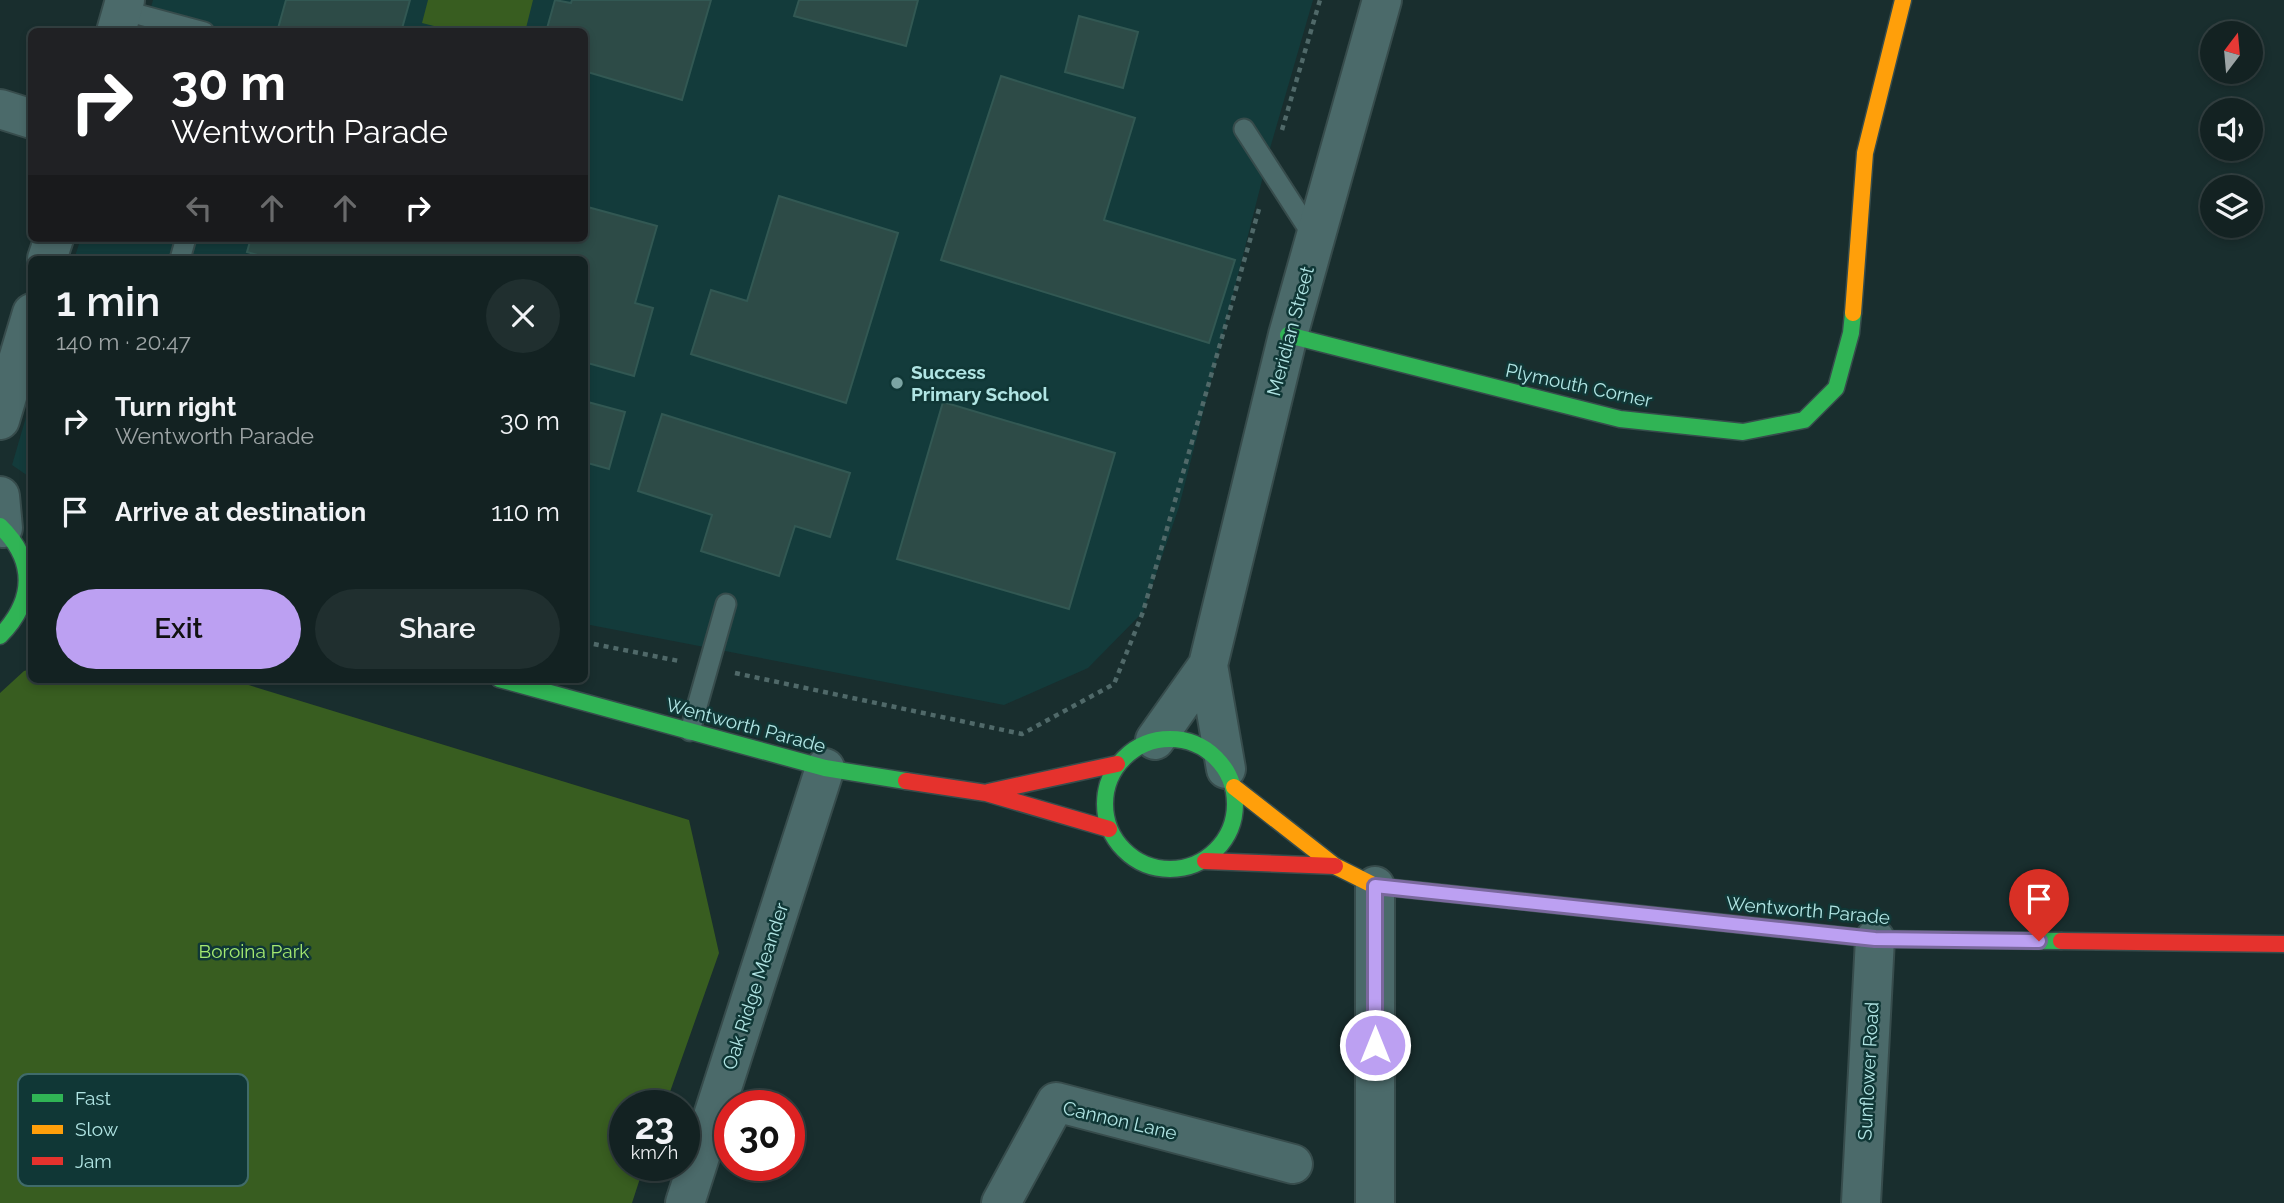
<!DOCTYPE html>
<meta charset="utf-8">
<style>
body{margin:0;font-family:Raleway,sans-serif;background:#202f2f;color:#f1f3f6;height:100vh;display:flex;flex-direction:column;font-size:26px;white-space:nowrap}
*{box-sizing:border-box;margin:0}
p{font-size:23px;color:#9da4a5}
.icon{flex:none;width:38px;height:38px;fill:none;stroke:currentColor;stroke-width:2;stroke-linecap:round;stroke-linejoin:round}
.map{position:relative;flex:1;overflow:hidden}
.details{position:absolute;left:28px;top:256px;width:560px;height:427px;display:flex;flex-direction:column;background:#132222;border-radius:10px;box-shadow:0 4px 10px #0003,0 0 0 2px #323f40}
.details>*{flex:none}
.banner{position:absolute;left:28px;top:28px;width:560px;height:214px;border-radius:10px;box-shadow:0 4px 10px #0003,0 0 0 2px #323f40;background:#202124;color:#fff;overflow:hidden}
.needle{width:46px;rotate:16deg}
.tools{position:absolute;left:2200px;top:21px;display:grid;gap:14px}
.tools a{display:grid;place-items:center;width:63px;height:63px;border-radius:50%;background:#132222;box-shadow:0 4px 10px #0003,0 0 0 2px #323f40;font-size:35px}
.speed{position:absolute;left:609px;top:1090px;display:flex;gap:14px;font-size:35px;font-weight:700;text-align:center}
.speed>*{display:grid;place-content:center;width:91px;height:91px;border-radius:50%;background:#132222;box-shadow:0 4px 10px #0003,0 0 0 2px #323f40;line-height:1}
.speed small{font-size:18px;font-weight:400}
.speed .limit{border:10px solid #d22;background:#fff;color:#111}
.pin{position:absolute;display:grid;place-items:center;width:60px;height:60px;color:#fff;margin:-72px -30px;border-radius:50% 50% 50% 0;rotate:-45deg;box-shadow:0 0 7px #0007}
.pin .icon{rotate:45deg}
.me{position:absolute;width:77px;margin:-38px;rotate:0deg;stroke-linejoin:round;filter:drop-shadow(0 0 5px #0008)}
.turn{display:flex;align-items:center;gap:24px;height:147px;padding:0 28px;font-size:32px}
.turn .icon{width:91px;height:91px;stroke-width:2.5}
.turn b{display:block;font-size:49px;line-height:60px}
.lanes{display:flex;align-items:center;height:66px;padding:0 28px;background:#0003;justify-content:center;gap:35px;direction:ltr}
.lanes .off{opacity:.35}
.round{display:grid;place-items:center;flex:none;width:74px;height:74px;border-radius:37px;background:#202f2f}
.summary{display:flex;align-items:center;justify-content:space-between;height:119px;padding:0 28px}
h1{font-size:42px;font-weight:600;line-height:52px}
.cta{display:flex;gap:14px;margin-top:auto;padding:14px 28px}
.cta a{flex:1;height:80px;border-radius:42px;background:#bca0f2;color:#111;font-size:28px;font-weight:600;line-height:80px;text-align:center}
.cta a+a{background:#202f2f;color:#f1f3f6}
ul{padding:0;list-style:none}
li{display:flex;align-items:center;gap:21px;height:91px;padding:0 28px}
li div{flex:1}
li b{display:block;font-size:26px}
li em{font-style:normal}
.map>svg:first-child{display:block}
.built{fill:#133b3b}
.green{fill:#385d20}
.building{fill:#2d4b47;stroke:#325853;stroke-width:2}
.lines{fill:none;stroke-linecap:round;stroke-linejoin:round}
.lane-casing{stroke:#374c4c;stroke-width:23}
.street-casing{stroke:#374c4c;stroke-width:42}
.fast-casing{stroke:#374c4c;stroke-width:19}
.slow-casing{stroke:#374c4c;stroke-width:19}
.jam-casing{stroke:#374c4c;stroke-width:19}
.path{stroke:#506969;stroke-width:4.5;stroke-dasharray:5 5;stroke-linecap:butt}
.lane{stroke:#4b6a6a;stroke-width:19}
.street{stroke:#4b6a6a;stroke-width:38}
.fast{stroke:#30b455;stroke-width:16}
.slow{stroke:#ff9f0a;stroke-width:16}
.jam{stroke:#e5322d;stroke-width:16}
.route-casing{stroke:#7a689d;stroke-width:18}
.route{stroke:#bca0f2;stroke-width:12}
.poi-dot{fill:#7ca5a4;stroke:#103736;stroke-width:2.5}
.labels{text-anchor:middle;stroke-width:5;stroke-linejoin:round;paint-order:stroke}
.street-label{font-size:19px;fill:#b1e5e4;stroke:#103736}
.poi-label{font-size:19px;font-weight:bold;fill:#b1e5e4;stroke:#103736;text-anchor:start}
.park-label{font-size:19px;fill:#a3e870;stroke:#103736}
.key{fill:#103736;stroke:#406b6a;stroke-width:2}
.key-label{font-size:19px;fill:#b1e5e4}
</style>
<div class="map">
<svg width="2284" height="1203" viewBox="0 0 2284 1203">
<rect width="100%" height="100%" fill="#192e2e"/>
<!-- built -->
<path class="built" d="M153,0H1313L1271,145L1179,507L1143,612L1088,668L1004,705L585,624L584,259H74L81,238H584V32L144,31Z
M31,400L32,478H31L12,465Z"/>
<!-- green -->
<path class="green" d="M428,0H533L525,32L454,31L422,23Z
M31,669L32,679H229L689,820L719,953L665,1106H625V1166H644L632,1203H0V693L24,671Z"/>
<!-- building -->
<path class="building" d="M286,0H410L401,32H277Z
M555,0L571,3L572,0H711L682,100L584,71V32H546Z
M799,0H918L906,46L794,16Z
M1079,16L1138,32L1123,88L1065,72Z
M1001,76L1135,118L1104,220L1235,260L1209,343L941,260Z
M779,196L898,233L846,403L691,354L711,290L747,301Z
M584,206L657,226L635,303L653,308L634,376L584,362V259H272L247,252L251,238H584Z
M584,401L625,412L609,469L584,462Z
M943,402L1115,453L1069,609L897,559Z
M662,414L850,473L830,537L795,526L779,576L701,551L712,515L638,491Z"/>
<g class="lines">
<defs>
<path id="lane" d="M122,10L204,32
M1244,129L1315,239
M180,259L186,238
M690,731L726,604"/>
<path id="street" d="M116,32L125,0
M0,109L32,119
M47,259L54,238
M0,420L32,313
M0,496L3,528
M1208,665L1226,769
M1155,740L1208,665L1288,335L1382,0
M685,1203L825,768
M1001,1203L1056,1102L1293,1164
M1375,1203V886
M1861,1203L1875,939"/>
<path id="fast" d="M1288,335L1620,419L1743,432L1804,420L1836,388L1851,333L1853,313
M0,526C36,561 35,600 0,636
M499,679L825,768L906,781
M1105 804a65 65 0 1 1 130 0a65 65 0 1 1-130 0Z
M1509,900L1875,939L2061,941"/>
<path id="slow" d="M1853,313L1865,153L1903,0
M1234,787L1335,866L1375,886L1509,900"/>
<path id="jam" d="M906,781L986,793L1109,829
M988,792L1117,764
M1205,861L1335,866
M2061,941L2284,944"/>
</defs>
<!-- lane casing -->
<use href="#lane" class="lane-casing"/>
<!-- street casing -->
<use href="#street" class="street-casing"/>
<!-- fast casing -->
<use href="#fast" class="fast-casing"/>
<!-- slow casing -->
<use href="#slow" class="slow-casing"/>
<!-- jam casing -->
<use href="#jam" class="jam-casing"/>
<!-- path -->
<path class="path" d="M1282,130L1320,0
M584,642L679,661
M735,673L1022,734L1114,684L1143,612L1259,209"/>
<!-- lane -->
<use href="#lane" class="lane"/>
<!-- street -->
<use href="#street" class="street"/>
<!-- fast -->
<use href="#fast" class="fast"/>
<!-- slow -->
<use href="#slow" class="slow"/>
<!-- jam -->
<use href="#jam" class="jam"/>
</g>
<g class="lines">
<defs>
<path id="route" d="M1375,1045V886L1875,939L2039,941"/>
</defs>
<!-- route casing -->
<use href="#route" class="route-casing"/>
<!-- route -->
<use href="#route" class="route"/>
</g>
<!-- markers -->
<circle class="poi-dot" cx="897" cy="383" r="7"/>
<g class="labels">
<!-- street labels -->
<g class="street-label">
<text transform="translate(1290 331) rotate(-75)" y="7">Meridian Street</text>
<text transform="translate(1579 385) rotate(12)" y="7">Plymouth Corner</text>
<text transform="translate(746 725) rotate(15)" y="7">Wentworth Parade</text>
<text transform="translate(1808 910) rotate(5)" y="7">Wentworth Parade</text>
<text transform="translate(755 986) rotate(-72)" y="7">Oak Ridge Meander</text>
<text transform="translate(1868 1071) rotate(-87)" y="7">Sunflower Road</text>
<text transform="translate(1120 1120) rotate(13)" y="7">Cannon Lane</text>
</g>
<!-- poi labels -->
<g class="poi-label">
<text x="911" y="379">Success<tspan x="911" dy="22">Primary School</tspan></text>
</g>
<!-- park labels -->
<g class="park-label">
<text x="254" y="958">Boroina Park</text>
</g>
</g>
<!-- legend -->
<rect x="18" y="1074" width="230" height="112" rx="10" class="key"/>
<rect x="32" y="1094" width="31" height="8" fill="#30b455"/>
<rect x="32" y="1125" width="31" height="9" fill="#ff9f0a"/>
<rect x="32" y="1157" width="31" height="8" fill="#e5322d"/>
<g class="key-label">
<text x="75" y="1105">Fast</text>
<text x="75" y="1136">Slow</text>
<text x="75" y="1168">Jam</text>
</g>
</svg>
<div class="tools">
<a><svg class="needle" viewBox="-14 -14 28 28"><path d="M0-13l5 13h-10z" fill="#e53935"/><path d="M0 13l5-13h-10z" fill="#9da4a5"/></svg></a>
<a><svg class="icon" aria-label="sound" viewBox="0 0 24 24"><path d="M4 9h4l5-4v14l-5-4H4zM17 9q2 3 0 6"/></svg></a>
<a><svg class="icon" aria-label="layers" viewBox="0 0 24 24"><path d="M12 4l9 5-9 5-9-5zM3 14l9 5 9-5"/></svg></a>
</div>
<div class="speed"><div>23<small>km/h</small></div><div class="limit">30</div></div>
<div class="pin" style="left:2039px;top:941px;background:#d93025"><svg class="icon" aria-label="arrive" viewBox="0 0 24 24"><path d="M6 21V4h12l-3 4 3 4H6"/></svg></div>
<svg class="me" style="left:1375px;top:1045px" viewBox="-20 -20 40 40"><circle r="17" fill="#bca0f2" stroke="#fff" stroke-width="3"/><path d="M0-11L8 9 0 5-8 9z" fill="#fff"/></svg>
<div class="banner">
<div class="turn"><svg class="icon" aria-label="right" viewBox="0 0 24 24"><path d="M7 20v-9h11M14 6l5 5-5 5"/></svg><div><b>30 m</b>Wentworth Parade</div></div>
<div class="lanes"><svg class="icon off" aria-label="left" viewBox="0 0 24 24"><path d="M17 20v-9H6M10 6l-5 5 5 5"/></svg><svg class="icon off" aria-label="ahead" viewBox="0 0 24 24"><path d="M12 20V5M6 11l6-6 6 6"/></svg><svg class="icon off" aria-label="ahead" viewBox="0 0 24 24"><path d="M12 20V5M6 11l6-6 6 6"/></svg><svg class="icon" aria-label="right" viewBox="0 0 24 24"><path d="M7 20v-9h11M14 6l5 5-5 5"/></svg></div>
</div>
<section class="details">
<div class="summary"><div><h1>1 min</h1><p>140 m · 20:47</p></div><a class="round"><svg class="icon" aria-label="close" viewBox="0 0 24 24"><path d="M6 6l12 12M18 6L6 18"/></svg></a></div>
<ul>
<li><svg class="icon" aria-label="right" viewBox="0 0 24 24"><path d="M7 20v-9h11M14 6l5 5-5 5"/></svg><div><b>Turn right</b><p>Wentworth Parade</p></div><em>30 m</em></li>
<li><svg class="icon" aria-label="arrive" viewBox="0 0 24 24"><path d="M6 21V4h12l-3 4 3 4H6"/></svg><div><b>Arrive at destination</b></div><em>110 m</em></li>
</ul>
<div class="cta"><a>Exit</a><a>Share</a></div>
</section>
</div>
